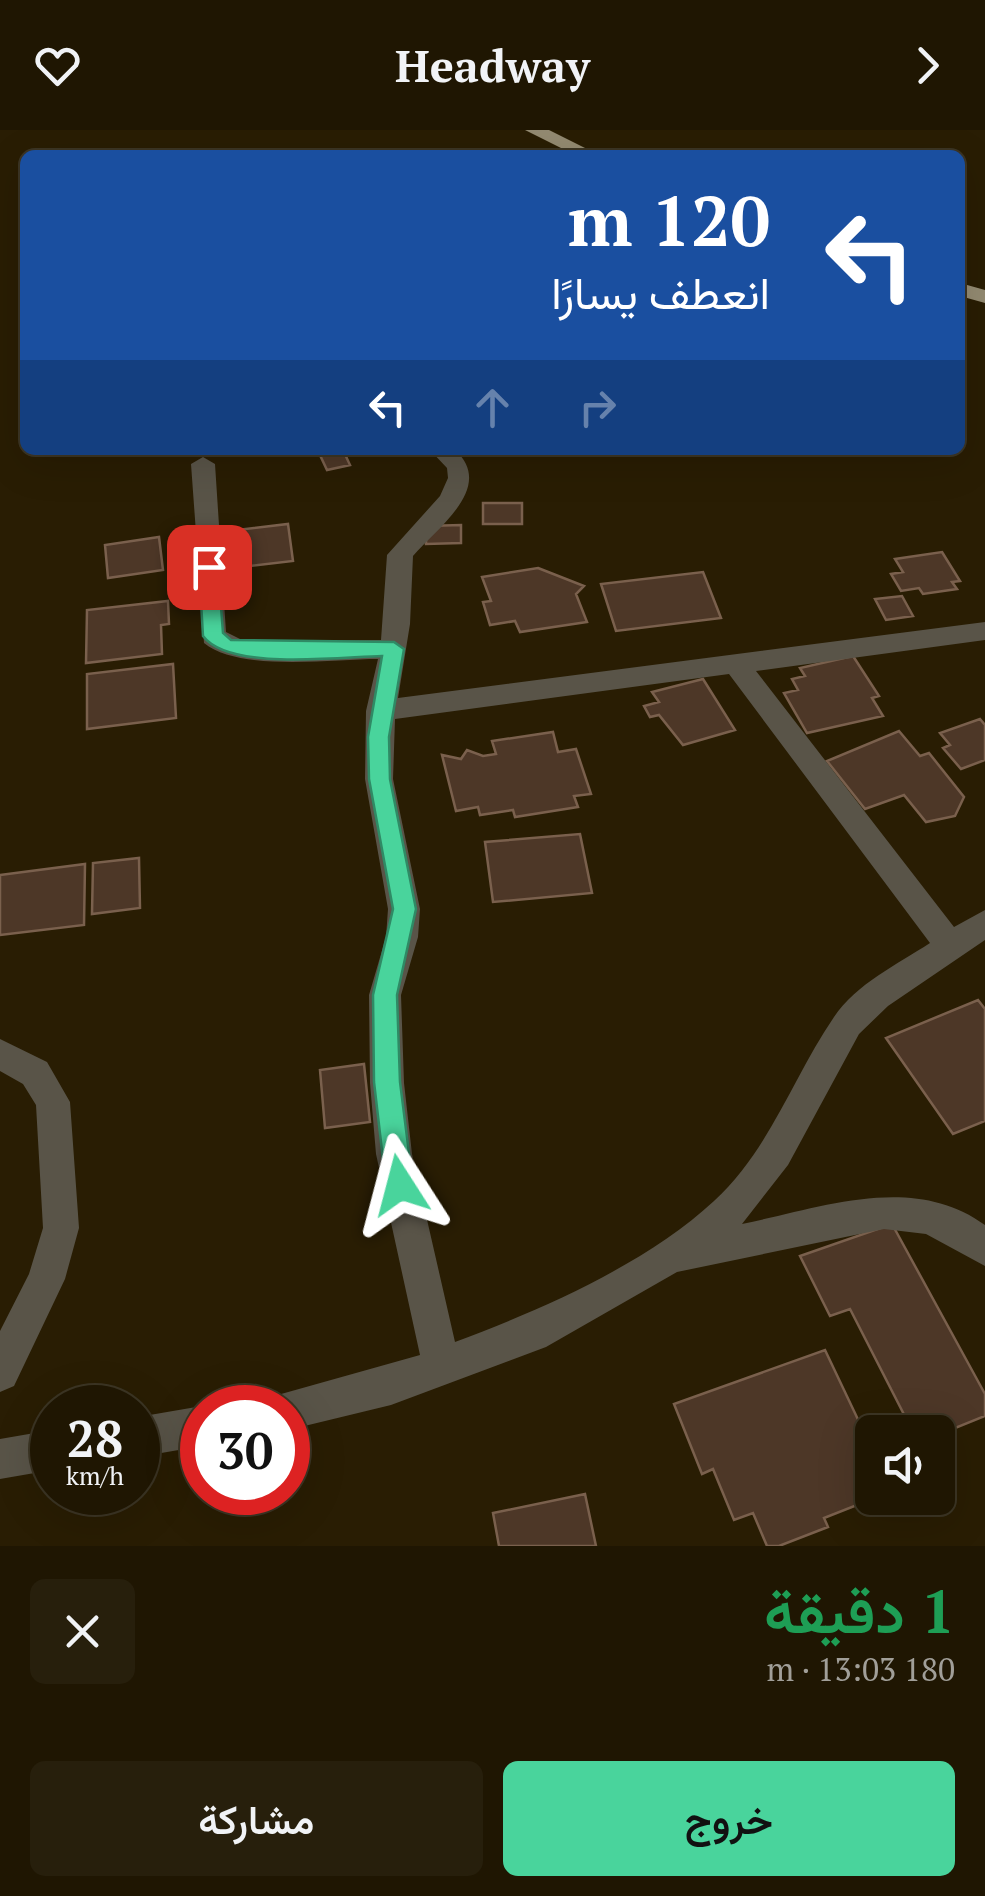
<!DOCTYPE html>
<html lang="ar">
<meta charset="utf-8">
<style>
body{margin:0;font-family:"PT Serif",Vazirmatn,serif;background:#271f0c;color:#f1f3f6;direction:rtl;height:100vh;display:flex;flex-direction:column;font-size:38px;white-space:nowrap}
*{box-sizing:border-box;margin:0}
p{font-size:32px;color:#a19f99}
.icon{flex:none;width:55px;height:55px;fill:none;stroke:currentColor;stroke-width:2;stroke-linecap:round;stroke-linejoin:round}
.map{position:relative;height:1416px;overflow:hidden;direction:ltr}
.details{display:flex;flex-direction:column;background:#1f1602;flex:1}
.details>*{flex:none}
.banner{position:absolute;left:20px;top:20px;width:945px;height:305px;border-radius:15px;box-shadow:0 10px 40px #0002,0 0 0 2px #3c3524;direction:rtl;background:#1a4fa0;color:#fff;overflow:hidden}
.fabs{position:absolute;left:855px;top:1285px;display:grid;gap:20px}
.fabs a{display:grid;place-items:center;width:100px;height:100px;border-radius:15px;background:#1f1602;box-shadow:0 10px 40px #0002,0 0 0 2px #3c3524;font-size:50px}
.speed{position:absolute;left:30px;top:1255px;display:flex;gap:20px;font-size:50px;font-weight:700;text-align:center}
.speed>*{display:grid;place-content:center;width:130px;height:130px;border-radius:50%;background:#1f1602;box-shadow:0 10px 40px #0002,0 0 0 2px #3c3524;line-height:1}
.speed small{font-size:25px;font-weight:400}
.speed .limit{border:15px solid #d22;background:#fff;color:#111}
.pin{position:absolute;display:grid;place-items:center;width:85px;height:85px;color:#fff;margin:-42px;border-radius:20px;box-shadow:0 5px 15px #0006}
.me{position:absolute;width:110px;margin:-55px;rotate:351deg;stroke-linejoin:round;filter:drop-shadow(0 0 8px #0008)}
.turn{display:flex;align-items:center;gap:35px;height:210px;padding:0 30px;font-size:45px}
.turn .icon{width:130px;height:130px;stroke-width:2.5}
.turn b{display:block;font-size:70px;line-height:85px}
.lanes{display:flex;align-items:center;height:95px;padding:0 30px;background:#0003;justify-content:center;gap:50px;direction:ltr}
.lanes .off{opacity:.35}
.round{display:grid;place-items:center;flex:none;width:105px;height:105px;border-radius:15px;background:#271f0c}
.overview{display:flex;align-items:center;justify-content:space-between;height:170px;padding:0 30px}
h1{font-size:60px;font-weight:600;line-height:75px;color:#1e9e55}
.action{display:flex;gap:20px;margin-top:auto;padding:20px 30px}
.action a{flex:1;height:115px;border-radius:15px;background:#49d49c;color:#111;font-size:40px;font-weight:600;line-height:115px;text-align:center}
.action a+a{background:#271f0c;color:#f1f3f6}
header{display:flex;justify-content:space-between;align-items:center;height:130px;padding:0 30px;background:#1f1602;font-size:45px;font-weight:600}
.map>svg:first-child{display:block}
.building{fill:#4d3727;stroke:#7a604d;stroke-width:2.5}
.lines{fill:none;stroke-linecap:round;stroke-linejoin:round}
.minor{fill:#595448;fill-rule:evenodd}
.major{fill:#938a71;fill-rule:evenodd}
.route{fill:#49d49c;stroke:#2f8a65;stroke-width:2.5}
</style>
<header><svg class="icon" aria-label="forward" viewBox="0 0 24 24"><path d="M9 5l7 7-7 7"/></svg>Headway<svg class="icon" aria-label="heart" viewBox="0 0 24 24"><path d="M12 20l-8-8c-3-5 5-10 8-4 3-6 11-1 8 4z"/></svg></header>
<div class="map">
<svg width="985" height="1416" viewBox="0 0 985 1416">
<rect width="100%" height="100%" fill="#291d03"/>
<!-- building -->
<path class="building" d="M343,320L350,335L327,340L319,323Z
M483,373H522V394H483Z
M288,394L293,431L224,439L220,402Z
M461,395V413L426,414V396Z
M159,407L163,440L108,448L105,415Z
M942,422L960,451L952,452L957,459L923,464L919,458L901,461L891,444L903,442L895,429Z
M538,438L584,456L576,464L587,492L520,502L515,491L490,495L483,472L491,471L482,447Z
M703,442L721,488L616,501L601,454Z
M902,466L913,486L886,490L875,469Z
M168,471L169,494L161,495L162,524L86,533L87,480Z
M853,526L879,566L872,568L883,586L807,603L784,563L798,560L792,549L805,546L800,538Z
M173,534L176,588L87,599V544Z
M703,549L735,600L683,615L659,585L650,587L644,576L659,572L652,562Z
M980,589L985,595V630L961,639L943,618L950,615L940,603Z
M899,601L920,626L929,623L964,667L955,686L926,692L904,665L865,679L827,631Z
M553,602L558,622L576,619L591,664L574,666L578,677L515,687L513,680L480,685L478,677L456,681L442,625L461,629L467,620L483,626L496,624L492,611Z
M580,704L592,763L493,772L485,712Z
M139,728L140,778L92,784L93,733Z
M85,734L84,795L0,805V745Z
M978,870L985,879V991L953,1004L886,908Z
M364,934L370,992L325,998L320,940Z
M892,1094L985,1264V1286L938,1305L913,1302L850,1179L830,1186L800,1126Z
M825,1220L872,1319L875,1368L824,1388L828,1397L779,1416H767L753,1383L734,1390L713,1339L702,1344L674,1274Z
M585,1364L596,1416H499L493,1383Z"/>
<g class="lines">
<!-- minor -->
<path class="minor" d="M430,320H455C496,357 437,398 413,426L410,494L398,568L985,492V510L756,541L954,797L985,780V810L888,876L859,904L788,1035L742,1094C820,1078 913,1042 985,1095V1136L926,1104L884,1099L677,1142L546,1217L391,1275L288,1300V1278H269L274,1266L420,1225L376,1024L370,953L369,865L386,807L388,779L365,649L366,581L378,529C332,529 239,542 204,513L191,334L203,327L215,334L226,502L244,511L381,510L387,425L440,366L448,348L447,338ZM729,544L930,813C898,834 856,854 834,887C793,947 769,1021 714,1071C646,1134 541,1180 455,1212L412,1024L404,953L401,865L418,807L420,779L393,649L395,589Z
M0,909L47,932L70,972L79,1098L65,1149L14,1256L0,1262V1201L29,1144L43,1098L36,975L23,954L0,941Z
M202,1276L206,1278L202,1316L138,1327V1287Z
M52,1300V1340L0,1349V1309Z"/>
<!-- major -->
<path class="major" d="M525,0H549L599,25H575Z
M960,153L985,160V173L960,166Z"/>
</g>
<!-- route -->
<path class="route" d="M209,431L218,437L223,503L231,510L394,512L404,519L389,607L390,649L416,779L397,865L400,952L413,1055L409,1064L400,1068L390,1064L386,1055L374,952L373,865L393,779L369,649L368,607L382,526C339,527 229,541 203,506L199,437Z"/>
</svg>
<div class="fabs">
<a><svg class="icon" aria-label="sound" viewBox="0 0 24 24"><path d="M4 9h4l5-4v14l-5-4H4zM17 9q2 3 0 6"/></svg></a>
</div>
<div class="speed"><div>28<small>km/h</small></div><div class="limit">30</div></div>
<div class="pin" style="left:209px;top:437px;background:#d93025"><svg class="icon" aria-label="arrive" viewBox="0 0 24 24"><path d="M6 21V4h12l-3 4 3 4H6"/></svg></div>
<svg class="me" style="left:400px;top:1055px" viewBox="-20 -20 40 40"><path d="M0-17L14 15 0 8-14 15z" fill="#49d49c" stroke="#fff" stroke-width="4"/></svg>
<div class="banner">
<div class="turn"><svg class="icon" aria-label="left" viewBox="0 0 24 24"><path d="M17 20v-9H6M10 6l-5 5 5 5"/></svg><div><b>120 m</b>انعطف يسارًا</div></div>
<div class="lanes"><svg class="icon" aria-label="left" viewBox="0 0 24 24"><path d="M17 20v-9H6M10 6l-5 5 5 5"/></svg><svg class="icon off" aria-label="ahead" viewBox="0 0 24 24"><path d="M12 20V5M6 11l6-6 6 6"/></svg><svg class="icon off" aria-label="right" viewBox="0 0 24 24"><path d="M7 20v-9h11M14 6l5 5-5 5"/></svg></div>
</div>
</div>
<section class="details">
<div class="overview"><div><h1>1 دقيقة</h1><p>180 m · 13:03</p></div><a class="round"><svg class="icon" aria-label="close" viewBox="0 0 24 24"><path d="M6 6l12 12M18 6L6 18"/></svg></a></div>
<div class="action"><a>خروج</a><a>مشاركة</a></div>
</section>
